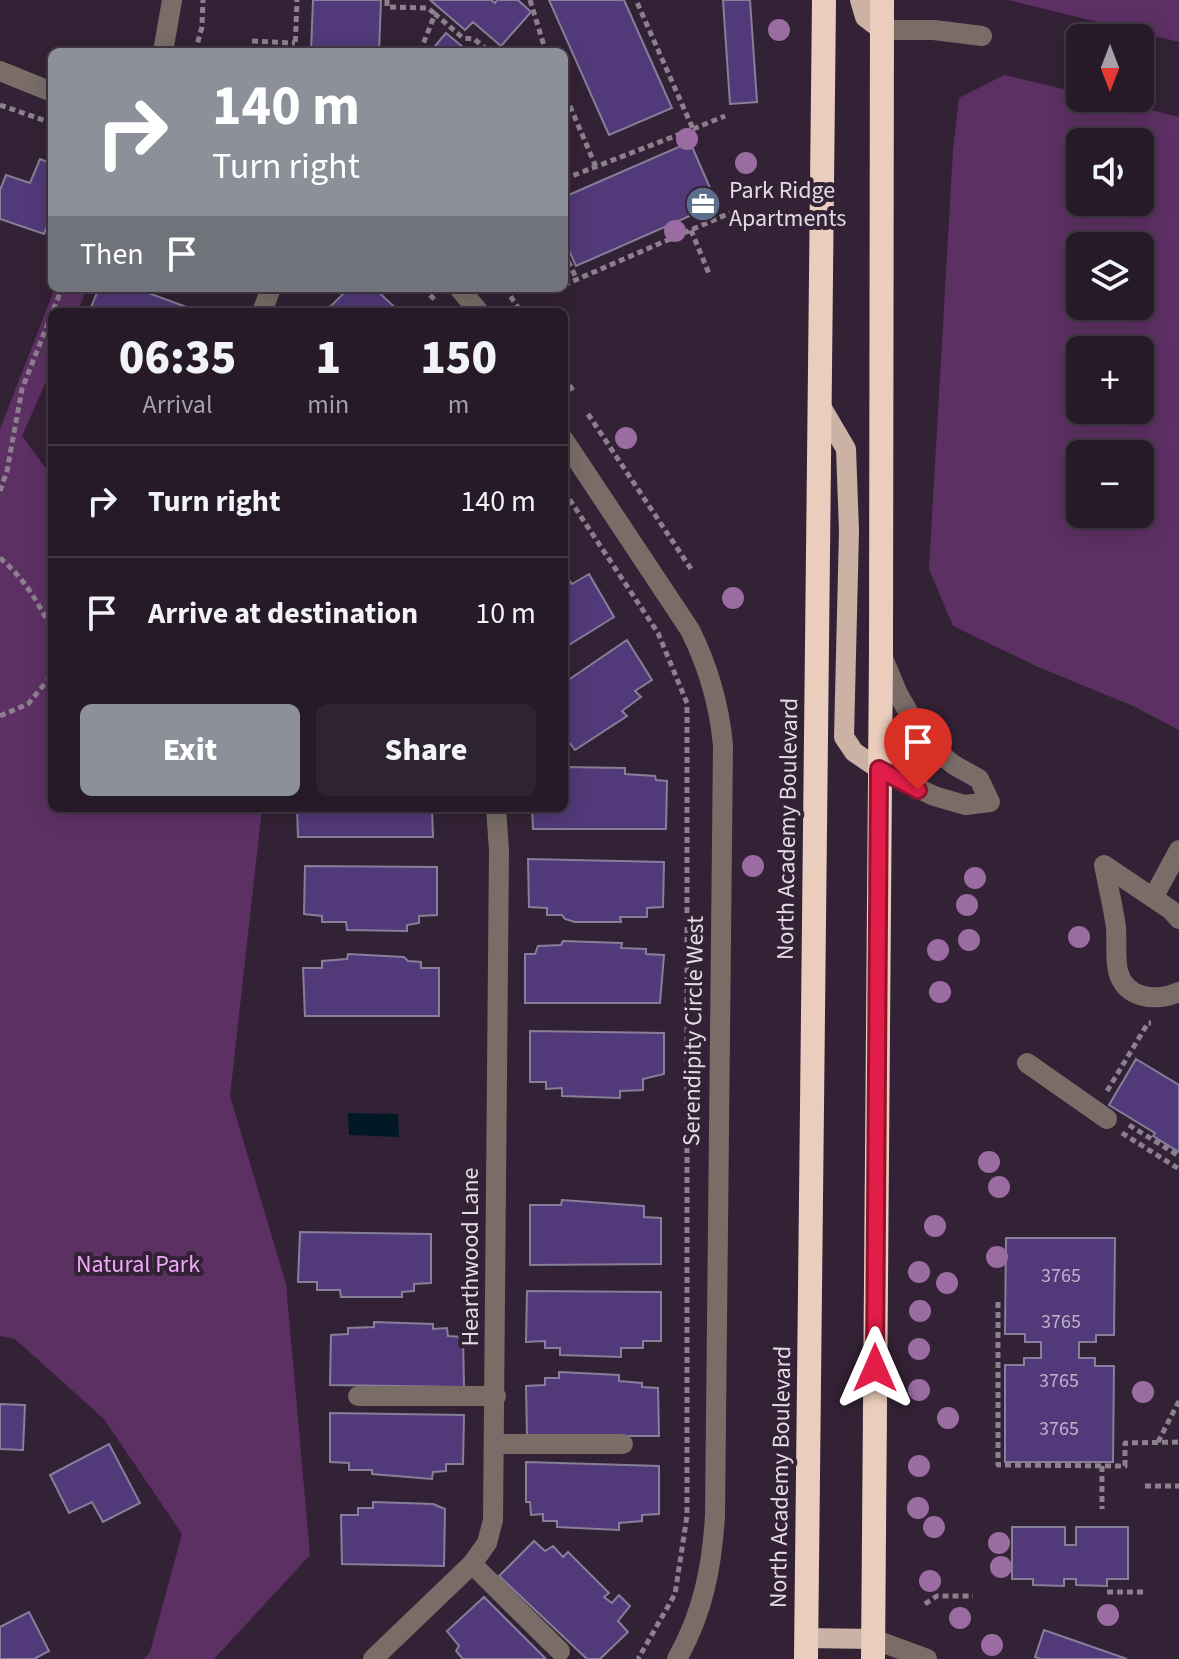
<!DOCTYPE html>
<meta charset="utf-8">
<style>
body{margin:0;font-family:"Source Sans 3",sans-serif;background:#2e2330;color:#f1f3f6;height:100vh;display:flex;flex-direction:column;font-size:30px;white-space:nowrap}
*{box-sizing:border-box;margin:0}
p{font-size:26px;color:#a4a1a8}
.icon{flex:none;width:44px;height:44px;fill:none;stroke:currentColor;stroke-width:2;stroke-linecap:round;stroke-linejoin:round}
.map{position:relative;flex:1;overflow:hidden}
.drawer{position:absolute;left:48px;top:308px;width:520px;height:504px;display:flex;flex-direction:column;background:#261a28;border-radius:12px;box-shadow:0 4px 20px #0003,0 0 0 2px #423845}
.drawer>*{flex:none}
.banner{position:absolute;left:48px;top:48px;width:520px;height:244px;border-radius:12px;box-shadow:0 4px 20px #0003,0 0 0 2px #423845;background:#8c9099;color:#fff;overflow:hidden}
.needle{width:52px;rotate:180deg}
.fabs{position:absolute;left:1066px;top:24px;display:grid;gap:16px}
.fabs a{display:grid;place-items:center;width:88px;height:88px;border-radius:12px;background:#261a28;box-shadow:0 4px 20px #0003,0 0 0 2px #423845;font-size:40px}
.pin{position:absolute;display:grid;place-items:center;width:68px;height:68px;color:#fff;margin:-82px -34px;border-radius:50% 50% 50% 0;rotate:-45deg;box-shadow:0 0 8px #0007}
.pin .icon{rotate:45deg}
.me{position:absolute;width:88px;margin:-44px;rotate:0deg;stroke-linejoin:round;filter:drop-shadow(0 0 6px #0008)}
.turn{display:flex;align-items:center;gap:28px;height:168px;padding:0 32px;font-size:36px}
.turn .icon{width:104px;height:104px;stroke-width:2.5}
.turn b{display:block;font-size:56px;line-height:68px}
.then{display:flex;align-items:center;height:76px;padding:0 32px;background:#0003;gap:16px;font-size:30px}
.eta{display:flex;justify-content:space-evenly;align-items:center;height:136px;text-align:center}
.eta b{font-size:48px;font-weight:800;line-height:56px}
.action{display:flex;gap:16px;margin-top:auto;padding:16px 32px}
.action a{flex:1;height:92px;border-radius:12px;background:#8c9099;color:#fff;font-size:32px;font-weight:800;line-height:92px;text-align:center}
.action a+a{background:#2e2330;color:#f1f3f6}
ul{padding:0;list-style:none}
li{display:flex;align-items:center;gap:24px;height:112px;padding:0 32px;border-top:2px solid #423845}
li div{flex:1}
li b{display:block;font-size:30px}
li em{font-style:normal}
.map>svg:first-child{display:block}
.green{fill:#5d3064;fill-rule:evenodd}
.water{fill:#001924}
.building{fill:#523979;stroke:#877e99;stroke-width:2}
.lines{fill:none;stroke-linecap:round;stroke-linejoin:round}
.path{stroke:#8d7f8f;stroke-width:5;stroke-dasharray:6 4;stroke-linecap:butt}
.minor{stroke:#7a6d67;stroke-width:20}
.major{stroke:#cbb2a5;stroke-width:20}
.highway{stroke:#ebcdbd;stroke-width:24}
.tree{fill:#9b6ca2}
.route-casing{stroke:#92132f;stroke-width:20}
.route{stroke:#e11d48;stroke-width:14}
.labels{text-anchor:middle;stroke-width:8;stroke-linejoin:round;paint-order:stroke}
.number-label{font-size:20px;fill:#c0b1ca}
.poi-label{font-size:24px;fill:#e4d9e5;stroke:#332235;text-anchor:start}
.street-label{font-size:24px;fill:#e4d9e5;stroke:#332235}
.park-label{font-size:24px;fill:#f0a8fb;stroke:#332235}
</style>
<div class="map">
<svg width="1179" height="1659" viewBox="0 0 1179 1659">
<rect width="100%" height="100%" fill="#332235"/>
<!-- green -->
<path class="green" d="M1008,0H1179V42Z
M1004,75L1080,93V98H1100L1179,117V730L1133,706L1036,666L953,626L929,569L953,151L959,98ZM1080,142H1140V202H1080ZM1080,246H1140V306H1080ZM1080,350H1140V410H1080ZM1080,454H1140V514H1080Z
M55,288H87L77,312H52V368L22,436L52,477V808H262L230,1096L286,1284L310,1555L214,1659H144L150,1652L182,1534L104,1419L15,1339L0,1336V429Z"/>
<!-- water -->
<path class="water" d="M348,1113L398,1114L399,1137L349,1135Z"/>
<!-- building -->
<path class="building" d="M313,0H381L379,52H311Z
M430,0H491L495,3L497,0H518L531,12L501,46L473,22L465,30Z
M549,0H624L672,108L609,135Z
M723,0H750L757,102L730,104Z
M446,33L469,52H430Z
M690,142L717,204L576,266L564,239V197Z
M40,159L52,164V213L44,234L0,219V190L6,175L30,183Z
M99,288H135L200,312H89Z
M349,288L354,293L359,288H374L400,312H316L331,306Z
M589,574L614,617L564,648V579L567,577L572,584Z
M627,640L652,680L635,691L641,697L622,711L627,716L575,750L569,742L564,748V683Z
M564,767L625,768V774L655,776L656,780L667,781L666,829H533L532,808H564Z
M297,808H432L433,837H298Z
M528,859L664,862L663,907L647,908V917H620L621,922H575L565,919L562,915H547V908L529,907Z
M305,866L437,867V915L419,916V923L407,925V931L347,930L346,922H322V916L304,914Z
M563,941L622,943L621,948L646,949V954L664,955L660,1003H525V954H535L538,946L561,945Z
M348,954L404,957L408,961L421,962V968H439V1016H305L303,968H322V961L347,959Z
M530,1031L664,1033V1074L643,1079V1090L620,1091V1098L562,1096V1088L546,1089V1082H530Z
M1136,1059L1179,1085V1152L1153,1136L1155,1133L1109,1105Z
M562,1200L644,1206V1217L661,1218V1264L530,1265V1205H561Z
M300,1232L431,1234V1283L414,1284V1291L402,1292V1297H341L340,1290H317V1282H298Z
M1006,1238H1115L1114,1335H1096V1342H1079V1358H1095V1366H1114L1113,1462H1005V1365H1024V1358H1041V1342H1025V1334H1005Z
M527,1291L661,1292V1341H643V1348H621V1357L560,1355V1348H545V1341L526,1342Z
M374,1322L433,1324V1329L447,1328L448,1336L463,1337L464,1387L330,1385L331,1335L348,1334V1328L374,1327Z
M559,1372L619,1375V1381L642,1383V1387L658,1388L659,1436H527L526,1386L545,1385V1378H559Z
M0,1404L25,1405L23,1450L0,1449Z
M330,1413L464,1415L463,1464H446V1471L433,1472L432,1479L372,1474V1470H349V1463L330,1462Z
M109,1444L140,1503L103,1522L92,1502L69,1513L50,1475Z
M526,1462L659,1466V1514L642,1515V1521L619,1523V1530L557,1527V1521H543V1514L531,1515L530,1502H526Z
M373,1502L433,1504L445,1509L444,1566L342,1564L341,1515H358V1508H373Z
M1012,1527H1065V1545H1076V1527H1128V1579H1107V1586L1076,1585V1579H1064V1586L1033,1585V1579H1012Z
M534,1541L545,1551L553,1546L563,1557L568,1552L609,1593L604,1597L612,1603L619,1595L630,1606L618,1621L628,1632L600,1659H587L499,1576Z
M484,1597L546,1659H463L456,1651L459,1646L447,1631Z
M29,1612L49,1651L34,1659H0V1627Z
M1044,1630L1127,1659H1041L1035,1657Z"/>
<g class="lines">
<!-- path -->
<path class="path" d="M387,0V7L428,8L435,14
M530,0L546,52
M252,41L295,43
M195,52L202,27L203,0
M295,52L297,0
M420,52L435,14L463,38L474,39L490,52
M564,98L570,106L596,167
M0,105L52,123
M693,129L725,116
M564,179L693,129L636,0
M691,230L710,276
M564,252L577,280
M564,285L730,213
M423,288L436,301
M505,288L521,312
M564,377L574,392
M588,414L693,572
M0,491L7,471L22,389L62,288
M564,491L658,633L687,703V1516L675,1594L638,1659
M0,558C24,578 38,602 52,630
M0,716L28,704L52,675
M1107,1091L1148,1023H1151
M1129,1125L1179,1156
M1122,1133L1179,1169
M998,1302V1465L1125,1466V1443L1179,1442
M1158,1442L1179,1401
M1102,1466V1509
M1145,1486H1179
M1107,1592H1145
M925,1604L937,1596H973"/>
<!-- minor -->
<path class="minor" d="M882,30H934L982,36
M163,52L172,0
M0,71L52,92
M459,288L479,312
M262,312L271,288
M564,440L690,630C709,668 719,703 723,745L715,1515C712,1567 703,1613 677,1659
M879,769L934,796L965,805L990,802L979,779L954,765L926,743L898,694L883,658
M1104,865C1108,886 1113,906 1116,927C1117,941 1115,957 1118,971C1125,999 1156,1002 1179,992
M1104,865L1171,910L1179,919
M1153,898L1179,850
M1027,1063L1107,1119
M358,1396H496
M496,1444H623
M472,1564L560,1651
M873,1639L927,1659
M373,1659L472,1564L487,1543L493,1520L499,850L496,808"/>
<!-- major -->
<path class="major" d="M860,0L865,17L882,30
M819,403L846,449L849,531L844,737L854,752L879,769
M806,1638L873,1639"/>
<!-- highway -->
<path class="highway" d="M806,1659L824,0
M873,1659L881,653L882,0"/>
</g>
<!-- trees -->
<g class="tree">
<circle cx="779" cy="30" r="11"/>
<circle cx="687" cy="139" r="11"/>
<circle cx="746" cy="163" r="11"/>
<circle cx="675" cy="231" r="11"/>
<circle cx="626" cy="438" r="11"/>
<circle cx="733" cy="598" r="11"/>
<circle cx="753" cy="866" r="11"/>
<circle cx="975" cy="878" r="11"/>
<circle cx="967" cy="905" r="11"/>
<circle cx="1079" cy="937" r="11"/>
<circle cx="969" cy="940" r="11"/>
<circle cx="938" cy="950" r="11"/>
<circle cx="940" cy="992" r="11"/>
<circle cx="989" cy="1162" r="11"/>
<circle cx="999" cy="1187" r="11"/>
<circle cx="935" cy="1226" r="11"/>
<circle cx="997" cy="1257" r="11"/>
<circle cx="919" cy="1272" r="11"/>
<circle cx="947" cy="1283" r="11"/>
<circle cx="920" cy="1311" r="11"/>
<circle cx="919" cy="1349" r="11"/>
<circle cx="919" cy="1390" r="11"/>
<circle cx="1143" cy="1392" r="11"/>
<circle cx="948" cy="1418" r="11"/>
<circle cx="919" cy="1466" r="11"/>
<circle cx="918" cy="1508" r="11"/>
<circle cx="934" cy="1527" r="11"/>
<circle cx="999" cy="1543" r="11"/>
<circle cx="1001" cy="1567" r="11"/>
<circle cx="930" cy="1581" r="11"/>
<circle cx="1108" cy="1615" r="11"/>
<circle cx="960" cy="1618" r="11"/>
<circle cx="992" cy="1645" r="11"/>
</g>
<g class="lines">
<defs>
<path id="route" d="M875,1368L879,769L918,790"/>
</defs>
<!-- route casing -->
<use href="#route" class="route-casing"/>
<!-- route -->
<use href="#route" class="route"/>
</g>
<!-- icons -->
<defs>
<symbol id="office-disc" viewBox="-11 -11 22 22"><circle r="9.5" fill="#5c6f8a" stroke="#332235"/><path d="M-6-3h4V-5.5h4V-3h4V5H-6ZM-1-4.5V-3h2v-1.5ZM-6 0V1H6V0Z" fill="#fff"/></symbol>
</defs>
<g fill-rule="evenodd">
<use href="#office-disc" x="683" y="184" width="40" height="40"/>
</g>
<g class="labels">
<!-- number labels -->
<g class="number-label">
<text x="1061" y="1282">3765</text>
<text x="1061" y="1328">3765</text>
<text x="1059" y="1387">3765</text>
<text x="1059" y="1435">3765</text>
</g>
<!-- poi labels -->
<g class="poi-label">
<text x="729" y="198">Park Ridge<tspan x="729" dy="28">Apartments</tspan></text>
</g>
<!-- street labels -->
<g class="street-label">
<text transform="translate(787 829) rotate(-89)" y="8">North Academy Boulevard</text>
<text transform="translate(693 1031) rotate(-89)" y="8">Serendipity Circle West</text>
<text transform="translate(470 1257) rotate(-90)" y="8">Hearthwood Lane</text>
<text transform="translate(780 1477) rotate(-89)" y="8">North Academy Boulevard</text>
</g>
<!-- park labels -->
<g class="park-label">
<text x="138" y="1272">Natural Park</text>
</g>
</g>
</svg>
<div class="fabs">
<a><svg class="needle" viewBox="-14 -14 28 28"><path d="M0-13l5 13h-10z" fill="#e53935"/><path d="M0 13l5-13h-10z" fill="#a4a1a8"/></svg></a>
<a><svg class="icon" aria-label="sound" viewBox="0 0 24 24"><path d="M4 9h4l5-4v14l-5-4H4zM17 9q2 3 0 6"/></svg></a>
<a><svg class="icon" aria-label="layers" viewBox="0 0 24 24"><path d="M12 4l9 5-9 5-9-5zM3 14l9 5 9-5"/></svg></a>
<a>+</a>
<a>−</a>
</div>
<div class="pin" style="left:918px;top:790px;background:#d93025"><svg class="icon" aria-label="arrive" viewBox="0 0 24 24"><path d="M6 21V4h12l-3 4 3 4H6"/></svg></div>
<svg class="me" style="left:875px;top:1368px" viewBox="-20 -20 40 40"><path d="M0-17L14 15 0 8-14 15z" fill="#e11d48" stroke="#fff" stroke-width="4"/></svg>
<div class="banner">
<div class="turn"><svg class="icon" aria-label="right" viewBox="0 0 24 24"><path d="M7 20v-9h11M14 6l5 5-5 5"/></svg><div><b>140 m</b>Turn right</div></div>
<div class="then">Then<svg class="icon" aria-label="arrive" viewBox="0 0 24 24"><path d="M6 21V4h12l-3 4 3 4H6"/></svg></div>
</div>
<section class="drawer">
<div class="eta">
<div><b>06:35</b><p>Arrival</p></div>
<div><b>1</b><p>min</p></div>
<div><b>150</b><p>m</p></div>
</div>
<ul>
<li><svg class="icon" aria-label="right" viewBox="0 0 24 24"><path d="M7 20v-9h11M14 6l5 5-5 5"/></svg><div><b>Turn right</b></div><em>140 m</em></li>
<li><svg class="icon" aria-label="arrive" viewBox="0 0 24 24"><path d="M6 21V4h12l-3 4 3 4H6"/></svg><div><b>Arrive at destination</b></div><em>10 m</em></li>
</ul>
<div class="action"><a>Exit</a><a>Share</a></div>
</section>
</div>
